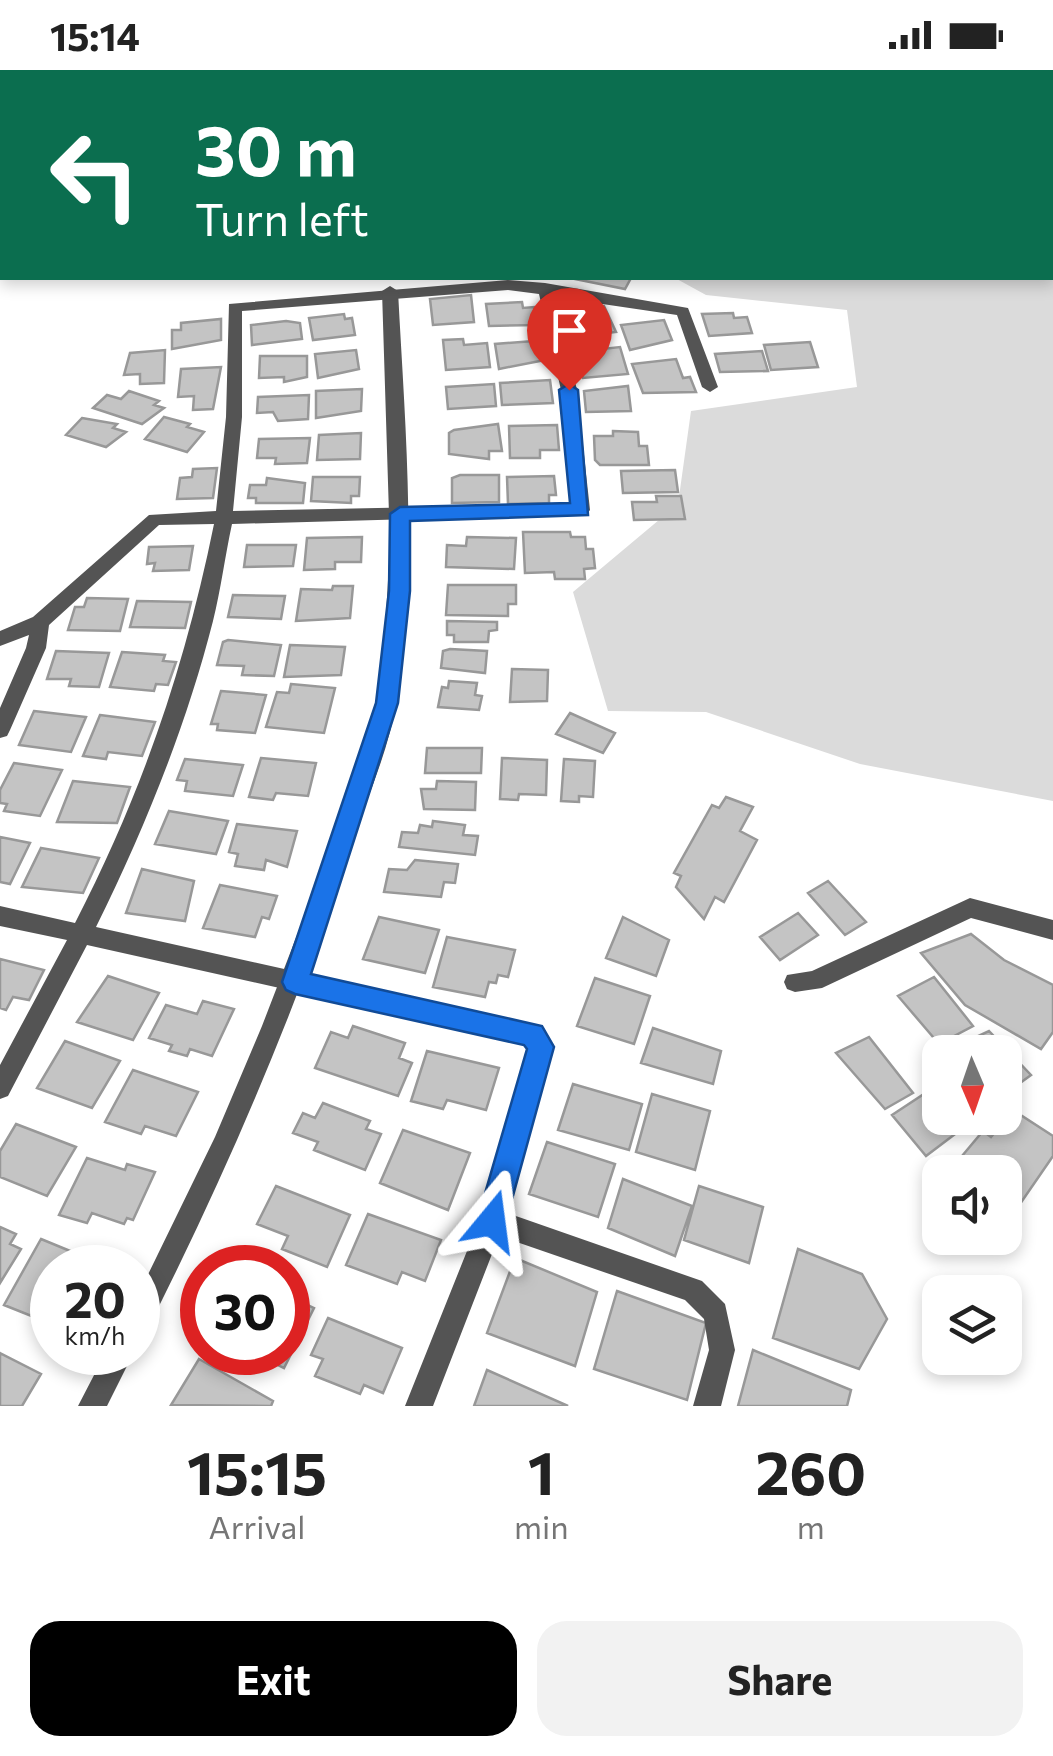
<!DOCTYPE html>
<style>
body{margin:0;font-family:Commissioner,sans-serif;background:#f2f2f2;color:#222;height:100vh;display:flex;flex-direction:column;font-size:38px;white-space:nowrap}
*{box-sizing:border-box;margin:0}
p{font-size:32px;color:#767676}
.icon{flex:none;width:55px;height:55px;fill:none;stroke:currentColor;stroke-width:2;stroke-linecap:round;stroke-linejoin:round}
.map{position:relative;height:1336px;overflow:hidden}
.drawer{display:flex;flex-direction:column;background:#fff;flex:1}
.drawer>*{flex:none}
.top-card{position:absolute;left:0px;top:0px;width:1055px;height:210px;box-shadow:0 5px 15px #0003;background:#0b6e4f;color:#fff;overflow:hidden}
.needle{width:65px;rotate:178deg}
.fabs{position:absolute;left:922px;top:965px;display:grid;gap:20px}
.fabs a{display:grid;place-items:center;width:100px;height:100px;border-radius:20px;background:#fff;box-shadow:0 5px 15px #0003;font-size:50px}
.speed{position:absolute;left:30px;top:1175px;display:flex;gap:20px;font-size:50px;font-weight:700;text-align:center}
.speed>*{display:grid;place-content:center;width:130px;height:130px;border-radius:50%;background:#fff;box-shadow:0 5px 15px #0003;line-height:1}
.speed small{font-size:25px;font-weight:400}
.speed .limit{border:15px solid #d22;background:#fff;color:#111}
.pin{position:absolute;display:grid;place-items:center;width:85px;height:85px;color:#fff;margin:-102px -42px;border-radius:50% 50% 50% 0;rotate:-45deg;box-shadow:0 0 10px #0007}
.pin .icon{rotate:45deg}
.me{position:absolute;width:110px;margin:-55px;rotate:16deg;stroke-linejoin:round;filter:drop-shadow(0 0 8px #0008)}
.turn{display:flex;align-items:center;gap:35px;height:210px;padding:0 30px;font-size:45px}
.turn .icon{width:130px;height:130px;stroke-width:2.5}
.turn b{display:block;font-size:70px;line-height:85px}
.eta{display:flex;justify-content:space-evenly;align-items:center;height:170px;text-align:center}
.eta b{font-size:60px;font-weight:700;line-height:70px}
.cta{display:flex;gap:20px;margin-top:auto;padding:20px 30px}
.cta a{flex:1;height:115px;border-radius:30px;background:#000;color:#fff;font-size:40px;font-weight:700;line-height:115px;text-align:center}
.cta a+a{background:#f2f2f2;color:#222}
.status{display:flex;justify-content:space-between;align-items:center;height:70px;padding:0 50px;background:#fff;direction:ltr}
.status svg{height:28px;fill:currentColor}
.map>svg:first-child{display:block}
.green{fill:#dbdbdb}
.building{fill:#c4c4c4;stroke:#989898;stroke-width:2.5}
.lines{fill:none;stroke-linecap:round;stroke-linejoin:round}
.minor{fill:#545454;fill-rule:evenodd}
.tertiary{fill:#545454;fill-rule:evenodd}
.rail{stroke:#000;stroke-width:5;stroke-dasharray:11 4 1 4;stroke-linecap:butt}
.route{fill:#1a73e8;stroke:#114b97;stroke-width:2.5}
</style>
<div class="status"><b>15:14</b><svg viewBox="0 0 49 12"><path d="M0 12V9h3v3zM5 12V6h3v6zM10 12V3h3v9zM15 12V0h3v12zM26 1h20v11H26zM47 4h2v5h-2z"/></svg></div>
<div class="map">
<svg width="1053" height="1336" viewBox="0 0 1053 1336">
<rect width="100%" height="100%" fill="#fff"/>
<!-- green -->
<path class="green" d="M855,0H1053V731L860,694L706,642L608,641L573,522L678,434L691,341L857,317L847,240L706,225L675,208H1052V2Z"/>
<!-- building -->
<path class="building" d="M10,0H113L117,2H13Z
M570,208H631L625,219Z
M471,225L474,252L433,255L430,229Z
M522,232L523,238L534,237L537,255L489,256L486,234Z
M604,236L616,262L571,267L563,240Z
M733,243L734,248L747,247L752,263L709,266L702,244Z
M344,244L345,249L352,248L355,265L313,270L309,248Z
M221,249V270L172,279V260H181V253Z
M664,250L672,270L630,280L621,255Z
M286,251L300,253L302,269L252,275L251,255Z
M463,269L464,275L487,273L490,297L446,300L443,270Z
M534,271L541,274L545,290L499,299L495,274Z
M810,272L818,297L771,300L764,275Z
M620,277L628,304L583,308L575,282Z
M165,280L164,313L140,314V304L124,305L130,283Z
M356,280L359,299L318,308L315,284Z
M762,281L768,301L720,302L715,284Z
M260,286H307V307L284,312V307L259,308Z
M676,289L683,308L690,307L696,322L643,323L632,294Z
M221,297L213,339L193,340L194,326L178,327L181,299Z
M550,310L553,333L502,335L500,313Z
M494,314L496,336L448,339L446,317Z
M628,316L631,341L586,342L584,321Z
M362,319L361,341L316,348V321Z
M129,321L159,331L154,335L164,338L142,354L93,338L107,325L121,329Z
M309,325L308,349L278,351L273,342L257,343L258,327Z
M164,347L190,354L187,357L204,362L187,382L145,369Z
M82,348L117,354L113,358L126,362L106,377L66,365Z
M498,354L502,381H489V389L449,384V363L454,360Z
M557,355L559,380H540V388H510L509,356Z
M613,361L638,362L639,376H647L649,395H600L595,390L594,366H613Z
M361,363L360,389L317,390L319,365Z
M310,368L307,393L275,394L276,388H257L259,369Z
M217,398L213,428L177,429L180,408L192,407L193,399Z
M675,400L678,422L623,423L621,401Z
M460,405H499V432L452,433V408Z
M554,406L556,425H549V433L508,434L507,407Z
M313,407H360L359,426H351V433L311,431Z
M267,408L305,413L303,433H256V428H248L250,415H266Z
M656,426H681L685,449L634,450L632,432H657Z
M523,462H570L571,467H585L586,479H593L595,498L584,499L585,509H555L554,502L525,503Z
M362,467L361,492H335V499L304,500L307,468Z
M467,467L516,468L514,499L446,497L447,475L466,476Z
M247,475H296L293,496L244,497Z
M193,476L189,500L153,501L155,493L147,494L149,477Z
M448,515H516V534H508V546L446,545Z
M333,516H353L350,548L296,551L301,519L332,520Z
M233,525L285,526L281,549L228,547Z
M87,528L128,529L120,561L68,560L75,537H84Z
M137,531L191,532L185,558L130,557Z
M447,551L497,552V560L489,561L488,572H454V565H447Z
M228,570L281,575L274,606L242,605L244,596L217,595L223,572Z
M290,575L345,577L341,605L284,607Z
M450,579L487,581L485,603L441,598L443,581Z
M56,581L109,583L99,617L69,616L71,609H47Z
M122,582L165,585L163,591L176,592L168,615L156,614L154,621L110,617Z
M512,599L548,600L547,631L510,632Z
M449,611L477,613L475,625L482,626L479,640L438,637L442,617L448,618Z
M291,614L335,618L324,663L266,657L277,622L289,623Z
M221,621L266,625L255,663L217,660L218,654H211Z
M34,641L86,647L71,682L19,675Z
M570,643L615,663L603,683L556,664Z
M100,645L155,652L142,686L108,682L106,689L83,686Z
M427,678H482L481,703H425Z
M261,688L316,693L308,726L276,723L273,730L249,727Z
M502,688L547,690L546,725L519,724L518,730L500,729Z
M185,689L243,695L233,726L185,721L187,711L177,710Z
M564,689L595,691L593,727L579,726V732L561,731Z
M14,693L62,700L40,746L4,741L7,734L0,733V720Z
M73,711L130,717L117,753L57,752Z
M437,711L476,712L475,740L424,739L421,719H436Z
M726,727L753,737L740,761L757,770L724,832L715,827L704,849L676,817L681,806L674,803L712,735L719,738Z
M169,741L228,751L216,784L155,774Z
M433,751L465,755L463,765L478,766L475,785L399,777L402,762L418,763L420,755L432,757Z
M237,754L297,761L287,797L266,790L264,800L235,796L238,784L229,782Z
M0,767L30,773L10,814L0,812Z
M41,778L99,788L83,823L22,817Z
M415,790L458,794L455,813L444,812L441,827L384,822L389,799L407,800Z
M142,799L194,811L185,851L126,843Z
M828,811L866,852L845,865L808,823Z
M220,815L277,826L269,849L262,847L255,867L203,858Z
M798,843L818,865L780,890L760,867Z
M379,847L439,860L425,903L363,889Z
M623,847L669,870L656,906L606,888Z
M971,864L1004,890L1053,915V962L1041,979L965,935L921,883Z
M447,867L515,880L508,907L498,905L496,913L489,912L485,927L433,917Z
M0,889L44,900L29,930L13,927L6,940L0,938Z
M108,906L159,923L133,970L77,952Z
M934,907L973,956L939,974L898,926Z
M595,908L650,926L634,974L577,956Z
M203,931L234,939L212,986L190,979L187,986L169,981L172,975L149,968L166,935L197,944Z
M353,956L405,973L399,988L412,993L398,1026L315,998L331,962L348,968Z
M653,958L721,981L713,1014L641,993Z
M989,961L1031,1005L1005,1024V982H965L959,975Z
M869,967L913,1023L885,1039L836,983Z
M65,971L120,991L92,1038L37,1018Z
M427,981L499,998L486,1040L447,1030L443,1039L411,1031Z
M133,1000L198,1022L176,1066L145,1056L141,1064L105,1052Z
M573,1014L642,1034L629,1080L558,1060Z
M927,1022L940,1038V1048H948L959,1061L926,1086L892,1045Z
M652,1024L710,1041L695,1100L636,1082Z
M323,1033L370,1051L366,1059L381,1064L365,1100L314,1080L318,1072L293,1063L303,1043L315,1048Z
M1013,1040L1053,1066V1086L1020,1134L1005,1122V1102H982L962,1086L983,1061L991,1067Z
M16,1054L76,1077L47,1126L0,1107V1081Z
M403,1060L470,1083L448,1140L380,1113Z
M547,1072L615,1094L598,1147L529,1124Z
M87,1088L125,1100L127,1094L155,1102L133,1150L127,1148L124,1154L92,1143L87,1153L59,1145Z
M623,1109L692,1136L675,1186L608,1158Z
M276,1116L350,1145L327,1197L282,1179L288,1166L257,1154Z
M699,1116L763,1137L749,1193L684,1170Z
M368,1144L441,1170L425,1211L402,1202L397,1214L346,1195Z
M0,1157L16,1164L10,1174L21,1179L0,1213Z
M41,1169L109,1197L52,1198V1243L44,1251L4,1235Z
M798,1179L862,1204L887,1249L859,1299L773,1268Z
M515,1188L597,1222L575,1296L487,1263Z
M617,1221L706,1253L687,1330L594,1299Z
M288,1226L314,1238L284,1298L252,1282H288Z
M328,1248L402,1278L383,1323L364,1315L360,1324L315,1306L323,1289L311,1285Z
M753,1280L851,1320L847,1336H738Z
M0,1283L41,1304L22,1336H0Z
M199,1289L273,1331L271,1336L171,1335Z
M487,1300L568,1336H474Z"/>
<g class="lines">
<!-- minor -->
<path class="minor" d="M508,210L545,213L688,238L718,317L710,322L702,317L677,245L555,227L577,320L590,440L587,444L232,454C225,486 221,519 213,551C186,657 144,760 96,857L540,956L552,977L507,1143L702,1211L725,1234L735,1280L721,1336H693L709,1280L704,1249L685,1230L499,1166L433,1336H405L479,1151L528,978L525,973L87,875L8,1026L0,1029V995L67,870L0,856V836L75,853C142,723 185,597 214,454L159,455L49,555L46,578L10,660L7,666L0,668V638L26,578L29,565L0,576V561L33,547L149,445L216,441L226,347L229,234ZM508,220L539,224L561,320L572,434L233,441L242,347V241Z
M970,828L1053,850V870L971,848L822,918L795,922L787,919L784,912L787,905L812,901Z"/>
<!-- tertiary -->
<path class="tertiary" d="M390,216L398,221C405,356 418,494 397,629C389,681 366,730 349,780C294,945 226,1104 147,1260L138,1264V1225L215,1067L262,956L309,834L374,647L384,578L390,476L382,221Z
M106,1282H134L107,1336H78Z"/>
<!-- rail -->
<path class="rail" d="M707,0L726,2
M754,0L773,2"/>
</g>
<!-- route -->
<path class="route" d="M569,314L578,320L588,445L410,451V521L398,633L311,904L542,956L554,977L506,1151L502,1161L492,1165L482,1161L477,1151L527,979L524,975L295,924L286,920L282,912L376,633L389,521L390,444L400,437L570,433L559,320Z"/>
</svg>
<div class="fabs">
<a><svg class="needle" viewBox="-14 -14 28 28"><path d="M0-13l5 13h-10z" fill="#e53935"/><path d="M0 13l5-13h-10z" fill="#767676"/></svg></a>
<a><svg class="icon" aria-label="sound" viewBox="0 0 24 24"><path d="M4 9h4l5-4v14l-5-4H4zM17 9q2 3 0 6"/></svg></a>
<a><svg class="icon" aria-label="layers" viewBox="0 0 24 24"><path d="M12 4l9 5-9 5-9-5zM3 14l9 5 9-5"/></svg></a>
</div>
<div class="speed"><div>20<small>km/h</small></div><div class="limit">30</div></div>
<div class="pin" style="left:569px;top:320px;background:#d93025"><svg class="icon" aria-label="arrive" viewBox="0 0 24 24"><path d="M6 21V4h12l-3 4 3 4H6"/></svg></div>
<svg class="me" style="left:492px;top:1151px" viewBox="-20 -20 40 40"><path d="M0-17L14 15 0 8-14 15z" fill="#1a73e8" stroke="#fff" stroke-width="4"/></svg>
<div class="top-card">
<div class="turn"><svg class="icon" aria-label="left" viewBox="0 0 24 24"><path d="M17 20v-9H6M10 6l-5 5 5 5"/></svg><div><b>30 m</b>Turn left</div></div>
</div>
</div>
<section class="drawer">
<div class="eta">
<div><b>15:15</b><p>Arrival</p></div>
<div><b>1</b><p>min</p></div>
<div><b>260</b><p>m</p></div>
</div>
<div class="cta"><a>Exit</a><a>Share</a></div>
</section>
